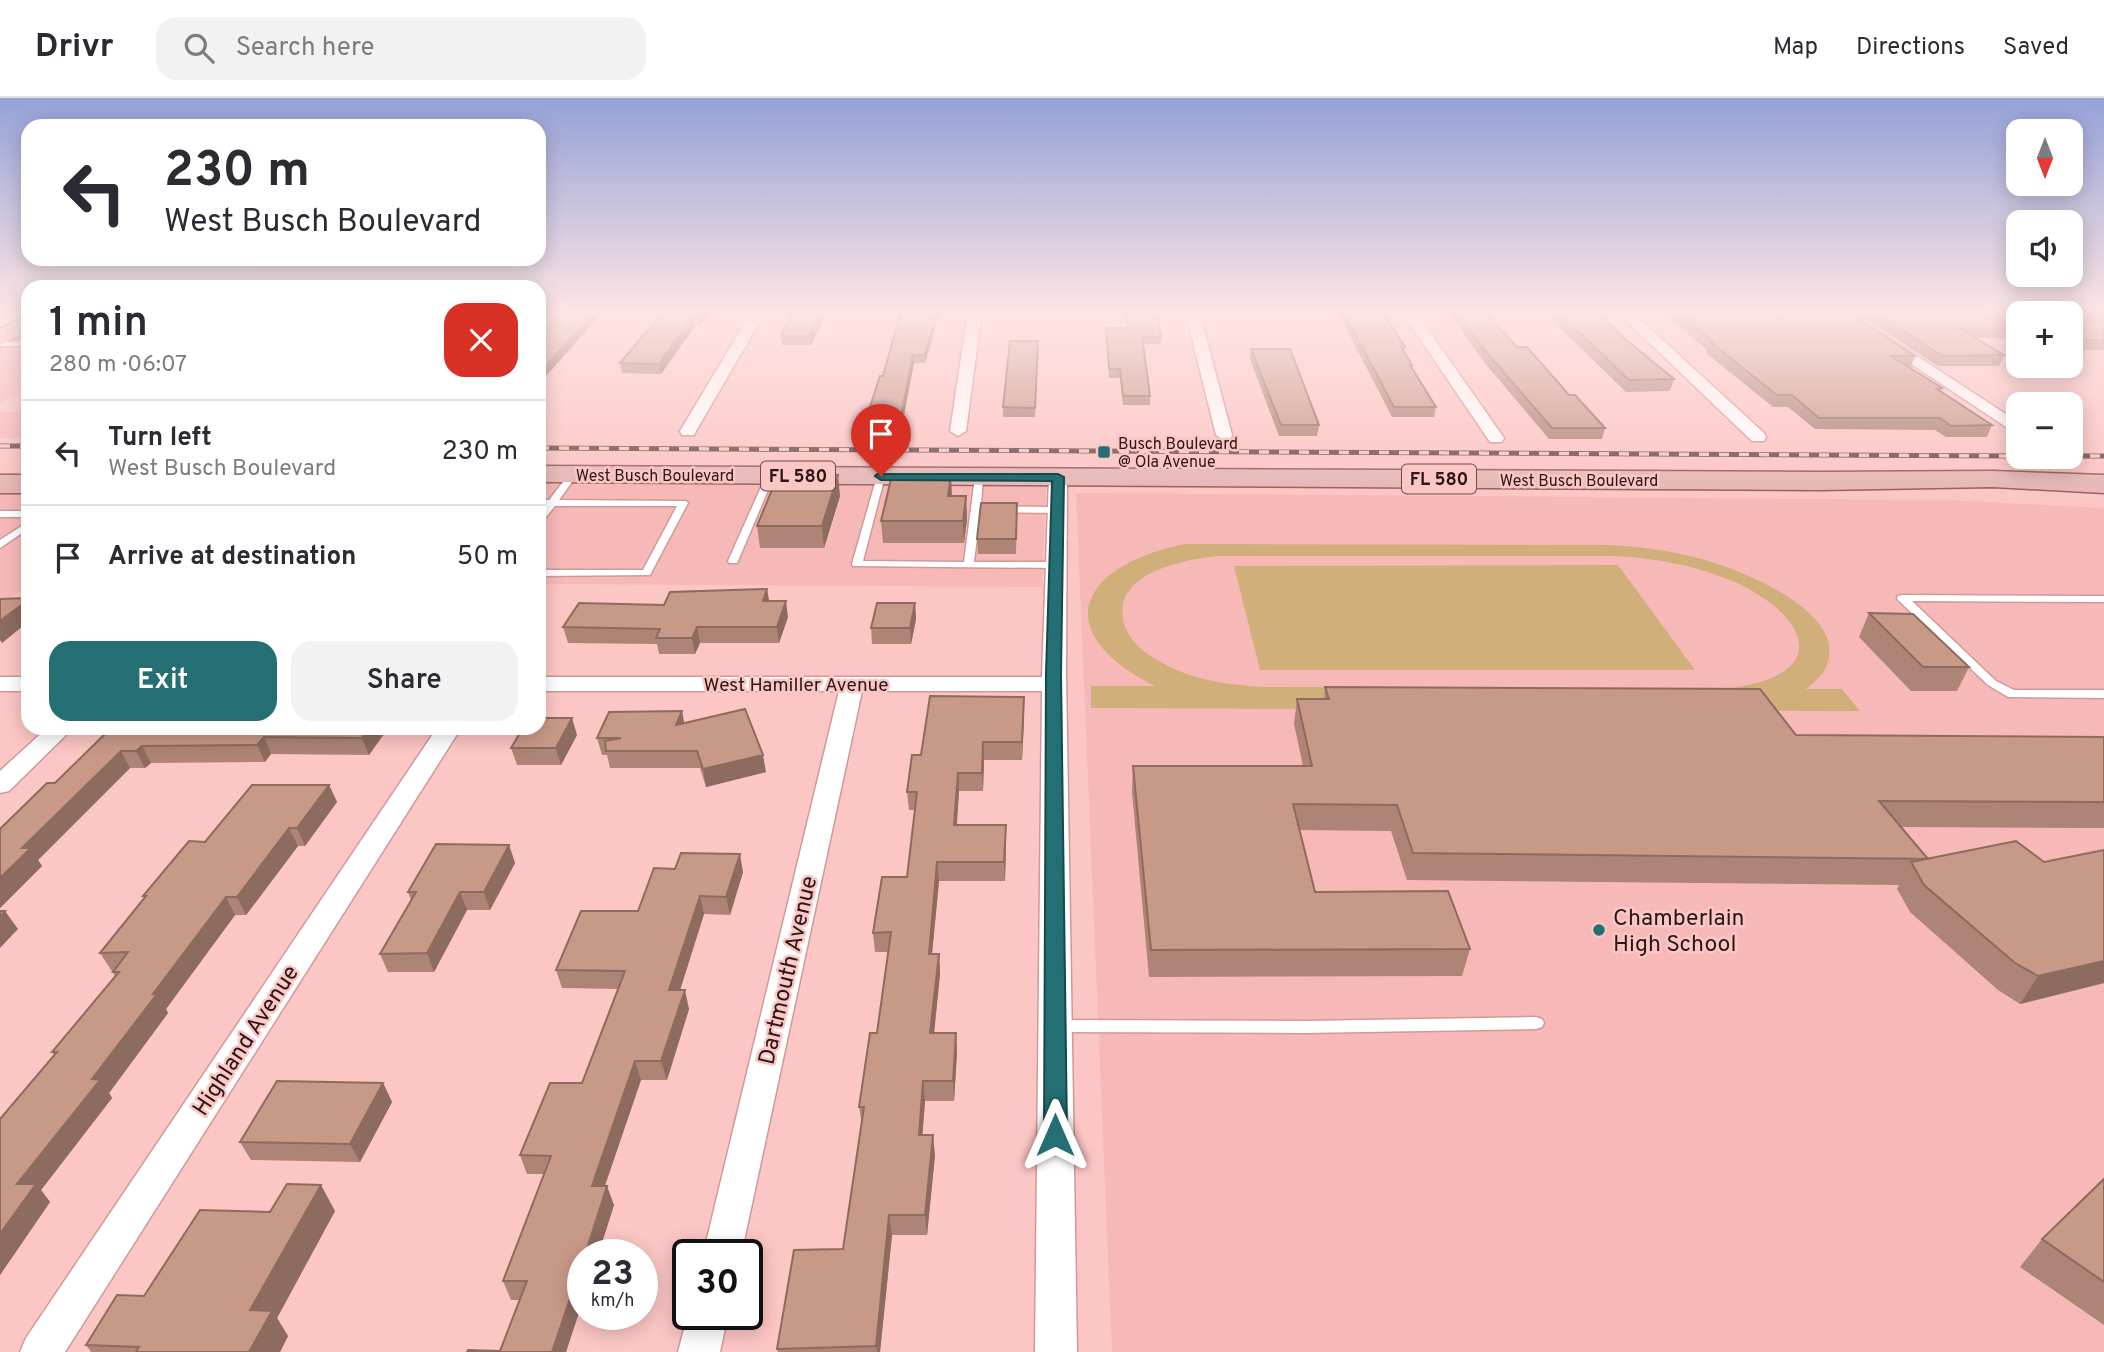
<!DOCTYPE html>
<meta charset="utf-8">
<style>
body{margin:0;font-family:Overpass,sans-serif;background:#f2f2f3;color:#2b2b33;height:100vh;display:flex;flex-direction:column;font-size:26px;white-space:nowrap}
*{box-sizing:border-box;margin:0}
p{font-size:23px;color:#7c7c81}
.icon{flex:none;width:38px;height:38px;fill:none;stroke:currentColor;stroke-width:2;stroke-linecap:round;stroke-linejoin:round}
.map{position:relative;flex:1;overflow:hidden}
.details{position:absolute;left:21px;top:182px;width:525px;height:455px;display:flex;flex-direction:column;background:#fff;border-radius:21px;box-shadow:0 4px 18px #0003}
.details>*{flex:none}
.guide{position:absolute;left:21px;top:21px;width:525px;height:147px;border-radius:21px;box-shadow:0 4px 18px #0003;background:#fff;color:#2b2b33;overflow:hidden}
.needle{width:46px;rotate:180deg}
.tools{position:absolute;left:2006px;top:21px;display:grid;gap:14px}
.tools a{display:grid;place-items:center;width:77px;height:77px;border-radius:14px;background:#fff;box-shadow:0 4px 18px #0003;font-size:35px}
.speed{position:absolute;left:567px;top:1141px;display:flex;gap:14px;font-size:35px;font-weight:700;text-align:center}
.speed>*{display:grid;place-content:center;width:91px;height:91px;border-radius:50%;background:#fff;box-shadow:0 4px 18px #0003;line-height:1}
.speed small{font-size:18px;font-weight:400}
.speed .limit{border:4px solid #111;border-radius:10px;background:#fff;color:#111}
.pin{position:absolute;display:grid;place-items:center;width:60px;height:60px;color:#fff;margin:-72px -30px;border-radius:50% 50% 50% 0;rotate:-45deg;box-shadow:0 0 7px #0007}
.pin .icon{rotate:45deg}
.me{position:absolute;width:77px;margin:-38px;rotate:0deg;stroke-linejoin:round;filter:drop-shadow(0 0 5px #0008)}
.turn{display:flex;align-items:center;gap:24px;height:147px;padding:0 28px;font-size:32px}
.turn .icon{width:91px;height:91px;stroke-width:2.5}
.turn b{display:block;font-size:49px;line-height:60px}
.round{display:grid;place-items:center;flex:none;width:74px;height:74px;border-radius:21px;background:#f2f2f3}
.summary{display:flex;align-items:center;justify-content:space-between;height:119px;padding:0 28px}
h1{font-size:42px;font-weight:600;line-height:52px}
.button{display:flex;gap:14px;margin-top:auto;padding:14px 28px}
.button a{flex:1;height:80px;border-radius:21px;background:#246f73;color:#fff;font-size:28px;font-weight:600;line-height:80px;text-align:center}
.button a+a{background:#f2f2f3;color:#2b2b33}
ul{padding:0;list-style:none}
li{display:flex;align-items:center;gap:21px;height:105px;padding:0 28px;border-top:2px solid #e1e1e2}
li div{flex:1}
li b{display:block;font-size:26px}
li em{font-style:normal}
header{display:flex;align-items:center;gap:42px;box-sizing:border-box;height:98px;padding:0 35px;background:#fff;border-bottom:2px solid #e1e1e2}
header strong{font-size:33px}
nav{display:flex;gap:38px;margin-inline-start:auto;font-size:24px}
.search{width:490px;height:63px;background:#f2f2f3;display:flex;align-items:center;gap:18px;box-sizing:border-box;padding:0 24px;border-radius:21px;color:#7c7c81;font-size:26px}
.map>svg:first-child{display:block}
.built{fill:#f7b9b8}
.green{fill:#d0af7a;fill-rule:evenodd}
.lines{fill:none;stroke-linecap:round;stroke-linejoin:round}
.service-casing{stroke:#ce9a99;stroke-width:3}
.minor-casing{stroke:#ce9a99;stroke-width:3}
.primary-casing{stroke:#9a6261;stroke-width:3}
.service{fill:#fff;fill-rule:evenodd}
.minor{fill:#fff;fill-rule:evenodd}
.primary{fill:#e6b9b8;fill-rule:evenodd}
.rail-casing{stroke:#705151;stroke-width:5}
.rail{stroke:#fcc6c4;stroke-width:3.5;stroke-dasharray:10;stroke-linecap:butt}
.wall{fill:#ad8475}
.shaded-wall{fill:#8d6b5f}
.building{fill:#c99988;stroke:#8d6b5f;stroke-width:2}
.route{fill:#246f73;stroke:#17484b;stroke-width:2}
.poi-dot{fill:#246f73;stroke:#fcc6c4;stroke-width:2.5}
.labels{text-anchor:middle;stroke-width:5;stroke-linejoin:round;paint-order:stroke}
.far-poi-label{font-size:16px;fill:#2a1717;stroke:#fcc6c4;text-anchor:start}
.far-street-label{font-size:16px;fill:#2a1717;stroke:#fcc6c4}
.shield{fill:#fcc6c4;stroke:#694c4b;stroke-width:2}
.shield-label{font-size:18px;font-weight:bold;fill:#2a1717}
.street-label{font-size:19px;fill:#2a1717;stroke:#fcc6c4}
.near-poi-label{font-size:23px;fill:#2a1717;stroke:#fcc6c4;text-anchor:start}
.near-street-label{font-size:23px;fill:#2a1717;stroke:#fcc6c4}
</style>
<header>
<strong>Drivr</strong>
<div class="search"><svg class="icon" aria-label="search" viewBox="0 0 24 24"><circle cx="10" cy="10" r="6"/><path d="M15 15l6 6"/></svg>Search here</div>
<nav><a>Map</a><a>Directions</a><a>Saved</a></nav>
</header>
<div class="map">
<svg width="2104" height="1254" viewBox="0 0 2104 1254">
<rect width="100%" height="100%" fill="#fcc6c4"/>
<!-- built -->
<path class="built" d="M28,232V290L0,306V247Z
M0,314H28V340H0Z
M539,386L1046,388L1042,489L539,486Z
M28,391V488L0,507V392Z
M1076,395L1947,402L2104,410V1254H1112Z"/>
<!-- green -->
<path class="green" d="M1185,446L1607,447C1638,448 1668,452 1698,460C1736,470 1848,512 1827,567C1823,578 1814,584 1806,591H1842L1860,613L1091,610V588H1155C1046,533 1080,467 1185,446ZM1217,458H1615C1655,460 1693,467 1730,482C1804,513 1838,575 1732,590L1265,589C1226,587 1184,581 1151,558C1138,550 1125,536 1123,520C1116,474 1184,462 1217,458Z
M1618,467L1695,572H1260L1234,468Z"/>
<g class="lines">
<defs>
<path id="service" d="M28,239V244L19,248H0V244H18Z
M573,374L577,377L559,402L686,403L688,405L650,477L539,478V472H643L677,408H555L542,424L539,425V416L545,408H539V402H549L570,375Z
M770,375L774,378L738,463L737,465H729L728,463L766,378Z
M881,375L885,378L863,463L964,464L975,379L979,376L983,379L981,408L1057,409L1062,412L1057,415L980,414L974,464H1056L1061,467L1056,470L853,468L852,466L877,378Z
M0,413H28V419H0Z
M28,424V431L0,450V442Z
M1902,497L2104,498V504L1912,503L1996,583L2014,592H2104V600L2008,599L1988,587L1898,502L1897,500L1898,498Z
M1536,919L1542,921L1544,925L1542,929L1536,931L1305,935L1055,934L1049,932L1047,928L1049,924L1055,922L1305,923Z"/>
<path id="minor" d="M752,213H766L696,333L694,337H682L680,333Z
M968,213H982L966,333L958,338L950,333Z
M1185,213H1199L1232,337L1230,341L1224,342L1216,337Z
M1401,213H1415L1504,340L1502,344H1490Z
M1616,213H1631L1764,335L1766,339L1764,343H1752Z
M1832,213H1848L2018,324V337Z
M1058,374L1067,379L1066,575L1077,1254H1035L1042,593H862L741,1157H703L839,593H539V579H1042L1049,379Z
M0,579H28V593H0Z
M47,630H73L9,693L0,695V673Z
M437,630H461L65,1254H20L26,1240Z
M688,1216H728L720,1254H678Z"/>
<path id="primary" d="M28,218V234L0,247V231Z
M539,368L1821,374L1993,373L2104,377V395L1993,389L1821,392L539,384Z
M0,377H28V395H0Z"/>
</defs>
<!-- service casing -->
<use href="#service" class="service-casing"/>
<!-- minor casing -->
<use href="#minor" class="minor-casing"/>
<!-- primary casing -->
<use href="#primary" class="primary-casing"/>
<!-- service -->
<use href="#service" class="service"/>
<!-- minor -->
<use href="#minor" class="minor"/>
<!-- primary -->
<use href="#primary" class="primary"/>
<defs>
<path id="rail" d="M0,348H28
M539,350L2018,358
M2070,358H2104"/>
</defs>
<!-- rail casing -->
<use href="#rail" class="rail-casing"/>
<!-- rail -->
<use href="#rail" class="rail"/>
</g>
<!-- wall -->
<path class="wall" d="M664,213H711L700,228H695L661,276L622,275L620,265Z
M793,213H827L811,247H782L781,238Z
M901,213H940L925,265H914L902,327H872L869,312L883,278Z
M1125,213L1161,239V246H1144L1150,298V307H1123L1120,280H1109L1106,230H1126Z
M1337,213H1382L1405,249L1404,254L1412,267V270L1436,309L1434,319H1392Z
M1447,213H1484L1517,249L1605,330L1602,341H1549L1484,264Z
M1545,213H1596L1624,240L1674,281L1670,293L1626,294L1561,231Z
M1661,213H1846L1915,258L1911,269H1908L1942,290L1941,294L1992,327L1987,339H1946L1935,332L1815,331L1788,309H1773L1706,255L1707,252Z
M1853,213H2104V226H2101L2104,227V252H2070V215H2018V240H1976L2004,257L1999,268H1938Z
M1038,243L1035,319H1003V309Z
M1251,251L1319,327L1317,338H1279L1250,261Z
M840,398L824,450H760L757,428Z
M952,398H966L967,420L964,445H883L881,423Z
M1017,420L1016,456H978L977,441Z
M769,503L788,519L779,545H700L695,556H659L657,546L568,545L563,529L664,507Z
M915,505L916,521L911,546H872L871,530Z
M1869,515L1969,569L1957,593H1911L1859,539Z
M1325,589L1796,637L2104,639V730L1901,729L1928,761L2044,764L2104,752V885L2020,906L1998,892L1910,814L1897,791L1899,787L1407,782L1391,733L1299,732L1315,794L1470,851L1462,878L1149,879L1132,694L1133,668H1303L1294,626L1297,601H1324Z
M682,613L684,625L766,674L706,689L700,670H610L607,657H602L597,640Z
M1024,617L1022,662H984L983,693H959L957,727L1006,745L1005,783H939L932,856H939L940,876L934,935H956L957,954L954,1003H925L922,1037L935,1057L927,1137H892L880,1254H778L777,1251L843,1151L862,1026L859,1009L877,935L888,854H875L873,835L907,779L915,712H909L907,694L921,657Z
M111,630H385L386,633L369,657L271,656L265,664L151,665L145,670H130L38,762L42,768L0,810V731L55,685Z
M577,637L561,667H517L511,650Z
M329,687L337,704L305,748H298L246,817H235L166,911L168,915L109,995L112,1000L41,1092L50,1104L0,1177V1021L54,957L52,954L115,878L100,855L144,800L143,798L205,744Z
M509,747L515,765L490,812H467L434,874H388L380,856L411,802L408,794Z
M743,774L730,817L704,816L680,892L689,911L667,982H641L605,1088L614,1107L598,1157H583V1202L566,1254L500,1253L519,1202H511L503,1183L544,1076H527L520,1057L582,985L618,891L562,890L556,872L638,813Z
M383,985L392,1004L360,1064L251,1062L240,1044Z
M2104,1081V1227L2020,1169L2042,1141Z
M335,1113L277,1220L288,1238L280,1254H91L86,1247L144,1198L270,1114Z"/>
<!-- shaded-wall -->
<path class="shaded-wall" d="M596,213H604L539,286V275Z
M703,213H711L700,228L699,218Z
M822,213H827L811,247L810,238Z
M937,213H940L925,265V257Z
M693,218L695,228L661,276L659,266Z
M913,257L914,265L902,327L901,318Z
M838,377L840,398L824,450L822,428Z
M951,377L952,398H948Z
M966,398L967,420L964,445L963,423Z
M767,491L770,507L763,503Z
M28,502V524L2,545L0,542V523Z
M786,503L788,519L779,545L777,529Z
M915,505L916,521L911,546L910,530Z
M697,529L700,545L695,556L692,540Z
M1024,599V617L1022,662V644Z
M682,613L685,630L676,627Z
M572,620L577,637L561,667L556,650Z
M370,630H385L386,633L369,657L362,640Z
M264,639L271,656L265,664L257,647Z
M983,644L984,662L983,693L982,675Z
M142,648L151,665L145,670L136,653Z
M121,653L130,670L38,762L42,768L0,810V780L22,750Z
M763,657L766,674L706,689L703,671Z
M958,675L959,693L955,746L954,727Z
M329,687L337,704L305,748L297,730Z
M1006,727V745L1005,783L1004,764Z
M289,730L298,748L246,817L237,799Z
M509,747L515,765L490,812L484,794Z
M740,756L743,774L730,817L726,799Z
M937,764L939,783L930,876L929,856Z
M460,794L467,812L434,874L427,855Z
M700,798L704,816L674,911L669,892Z
M226,799L235,817L166,911L168,915L109,995L112,1000L41,1092L50,1104L0,1177V1136L17,1086L153,896Z
M5,813L18,831L0,850V819Z
M939,856L940,876L932,955L930,935Z
M2104,863V885L2020,906L2038,878Z
M685,892L689,911L667,982L661,963Z
M956,935L957,954L954,1003L953,983Z
M635,963L641,982L598,1107L592,1088Z
M923,983L925,1003L921,1057L919,1037Z
M383,985L392,1004L360,1064L350,1046Z
M933,1037L935,1057L927,1137L925,1117Z
M321,1087L335,1113L277,1220L288,1238L280,1254H249L250,1212Z
M607,1088L614,1107L598,1157H585Z
M889,1117L892,1137L880,1254H877L876,1248Z
M583,1162V1202L566,1254H552Z"/>
<!-- building -->
<path class="building" d="M544,213H596L539,275V224L547,216H541Z
M664,213H703L699,218H693L659,266L620,265Z
M793,213H822L810,238H781Z
M901,213H937L925,257H913L901,318L871,319L873,312H869L880,278H883Z
M1126,213H1157L1161,239L1142,238L1150,298H1123L1120,271H1109L1106,230H1127Z
M1343,213H1382L1405,249H1401L1412,267H1410L1436,309H1394Z
M1455,213H1484L1517,249H1527L1569,297H1575L1605,330H1552L1486,254Z
M1557,213H1596L1624,240L1674,281L1629,282Z
M1676,213H1846L1915,258H1891L1942,290L1937,291L1992,327L1951,328L1940,320H1819L1792,297H1777L1710,244H1714Z
M1872,213H2104V216H2080L2104,227V242H2075L2070,239V215H2018V230H1959L2004,257L1942,258Z
M1010,243H1038L1035,310L1003,309Z
M1251,251H1290L1319,327H1281Z
M778,377H838L822,428H757Z
M892,377H951L948,398H966L963,423H881Z
M981,405H1017L1016,441H977Z
M767,491L763,503H786L777,529H697L692,540H656L660,531L563,529L579,505L664,507L670,494Z
M28,500V502L0,523V501Z
M877,505H915L910,530H871Z
M1869,515L1913,516L1969,569H1923Z
M1325,589L1760,591L1796,637L2104,639V704L1879,703L1928,761L1413,755L1397,707L1293,706L1315,794L1448,793L1470,851L1151,852L1133,668H1312L1297,601H1329Z
M930,598L1024,599L1022,644H983L982,675H958L954,727H1006L1004,764H937L929,856H939L930,935H956L953,983H923L919,1037H933L925,1117H889L876,1248L777,1251L794,1152L843,1151L864,1009H859L870,935H877L891,834L873,835L882,779H907L917,694H907L912,657H921Z
M745,611L763,657L703,671L697,653H606L605,643L621,640H597L609,614L682,613L676,627Z
M539,620H572L556,650H511L523,630H539Z
M111,630H370L362,640L264,639L257,647L142,648L136,653H121L22,750H31L0,780V731L47,685H55Z
M252,687H329L297,730H289L237,799H226L153,896H157L92,981L100,982L17,1086H36L0,1136V1021L57,954H52L119,874H113L128,854L100,855L146,798H143L189,743L205,744Z
M2016,743L2044,764L2104,752V863L2038,878L2015,865L1924,787L1911,764Z
M436,746L509,747L484,794H460L427,855L380,856L416,794H408Z
M681,755L740,756L726,799L700,798L669,892H685L661,963H635L592,1088H607L585,1157H583V1162L552,1254H467L468,1252L500,1253L527,1183H503L551,1058L520,1057L550,985H582L625,873L556,872L581,813H638L654,770L675,771Z
M0,813H5L0,819Z
M277,983L383,985L350,1046L240,1044Z
M2104,1081V1184L2042,1141Z
M287,1086L321,1087L250,1212L272,1213L249,1254H136L139,1249L86,1247L117,1197L144,1198L200,1112L270,1114Z"/>
<!-- sky -->
<linearGradient id="sky" x2="0" y2="1"><stop stop-color="#94a1d8"/><stop offset="0.55" stop-color="#fee5e4"/><stop offset="1" stop-color="#fee5e4" stop-opacity="0"/></linearGradient>
<rect width="2104" height="389" fill="url(#sky)"/>
<!-- route -->
<path class="route" d="M877,376H1058L1064,379L1061,575L1067,1037L1064,1044L1055,1047L1047,1044L1044,1037L1046,575L1052,383L881,382L875,378Z"/>
<!-- markers -->
<g class="poi-dot">
<rect x="1097" y="347" width="14" height="14" rx="3.5"/>
<circle cx="1599" cy="832" r="7"/>
</g>
<g class="labels">
<!-- far-poi labels -->
<g class="far-poi-label">
<text x="1118" y="351">Busch Boulevard<tspan x="1118" dy="18">@ Ola Avenue</tspan></text>
</g>
<!-- far-street labels -->
<g class="far-street-label">
<text x="655" y="383">West Busch Boulevard</text>
<text x="1579" y="388">West Busch Boulevard</text>
</g>
<!-- shield labels -->
<g class="shield">
<rect x="761" y="363.5" width="74" height="29" rx="5"/>
<rect x="1402" y="366.5" width="74" height="29" rx="5"/>
</g>
<g class="shield-label">
<text x="798" y="384">FL 580</text>
<text x="1439" y="387">FL 580</text>
</g>
<!-- street labels -->
<g class="street-label">
<text x="796" y="593">West Hamiller Avenue</text>
</g>
<!-- near-poi labels -->
<g class="near-poi-label">
<text x="1613" y="827">Chamberlain<tspan x="1613" dy="26">High School</tspan></text>
</g>
<!-- near-street labels -->
<g class="near-street-label">
<text transform="translate(787 872) rotate(-77)" y="8">Dartmouth Avenue</text>
<text transform="translate(245 942) rotate(-57)" y="8">Highland Avenue</text>
</g>
</g>
</svg>
<div class="tools">
<a><svg class="needle" viewBox="-14 -14 28 28"><path d="M0-13l5 13h-10z" fill="#e53935"/><path d="M0 13l5-13h-10z" fill="#7c7c81"/></svg></a>
<a><svg class="icon" aria-label="sound" viewBox="0 0 24 24"><path d="M4 9h4l5-4v14l-5-4H4zM17 9q2 3 0 6"/></svg></a>
<a>+</a>
<a>−</a>
</div>
<div class="speed"><div>23<small>km/h</small></div><div class="limit">30</div></div>
<div class="pin" style="left:881px;top:378px;background:#d93025"><svg class="icon" aria-label="arrive" viewBox="0 0 24 24"><path d="M6 21V4h12l-3 4 3 4H6"/></svg></div>
<svg class="me" style="left:1055px;top:1037px" viewBox="-20 -20 40 40"><path d="M0-17L14 15 0 8-14 15z" fill="#246f73" stroke="#fff" stroke-width="4"/></svg>
<div class="guide">
<div class="turn"><svg class="icon" aria-label="left" viewBox="0 0 24 24"><path d="M17 20v-9H6M10 6l-5 5 5 5"/></svg><div><b>230 m</b>West Busch Boulevard</div></div>
</div>
<section class="details">
<div class="summary"><div><h1>1 min</h1><p>280 m · 06:07</p></div><a class="round" style="background:#d93025;color:#fff"><svg class="icon" aria-label="close" viewBox="0 0 24 24"><path d="M6 6l12 12M18 6L6 18"/></svg></a></div>
<ul>
<li><svg class="icon" aria-label="left" viewBox="0 0 24 24"><path d="M17 20v-9H6M10 6l-5 5 5 5"/></svg><div><b>Turn left</b><p>West Busch Boulevard</p></div><em>230 m</em></li>
<li><svg class="icon" aria-label="arrive" viewBox="0 0 24 24"><path d="M6 21V4h12l-3 4 3 4H6"/></svg><div><b>Arrive at destination</b></div><em>50 m</em></li>
</ul>
<div class="button"><a>Exit</a><a>Share</a></div>
</section>
</div>
